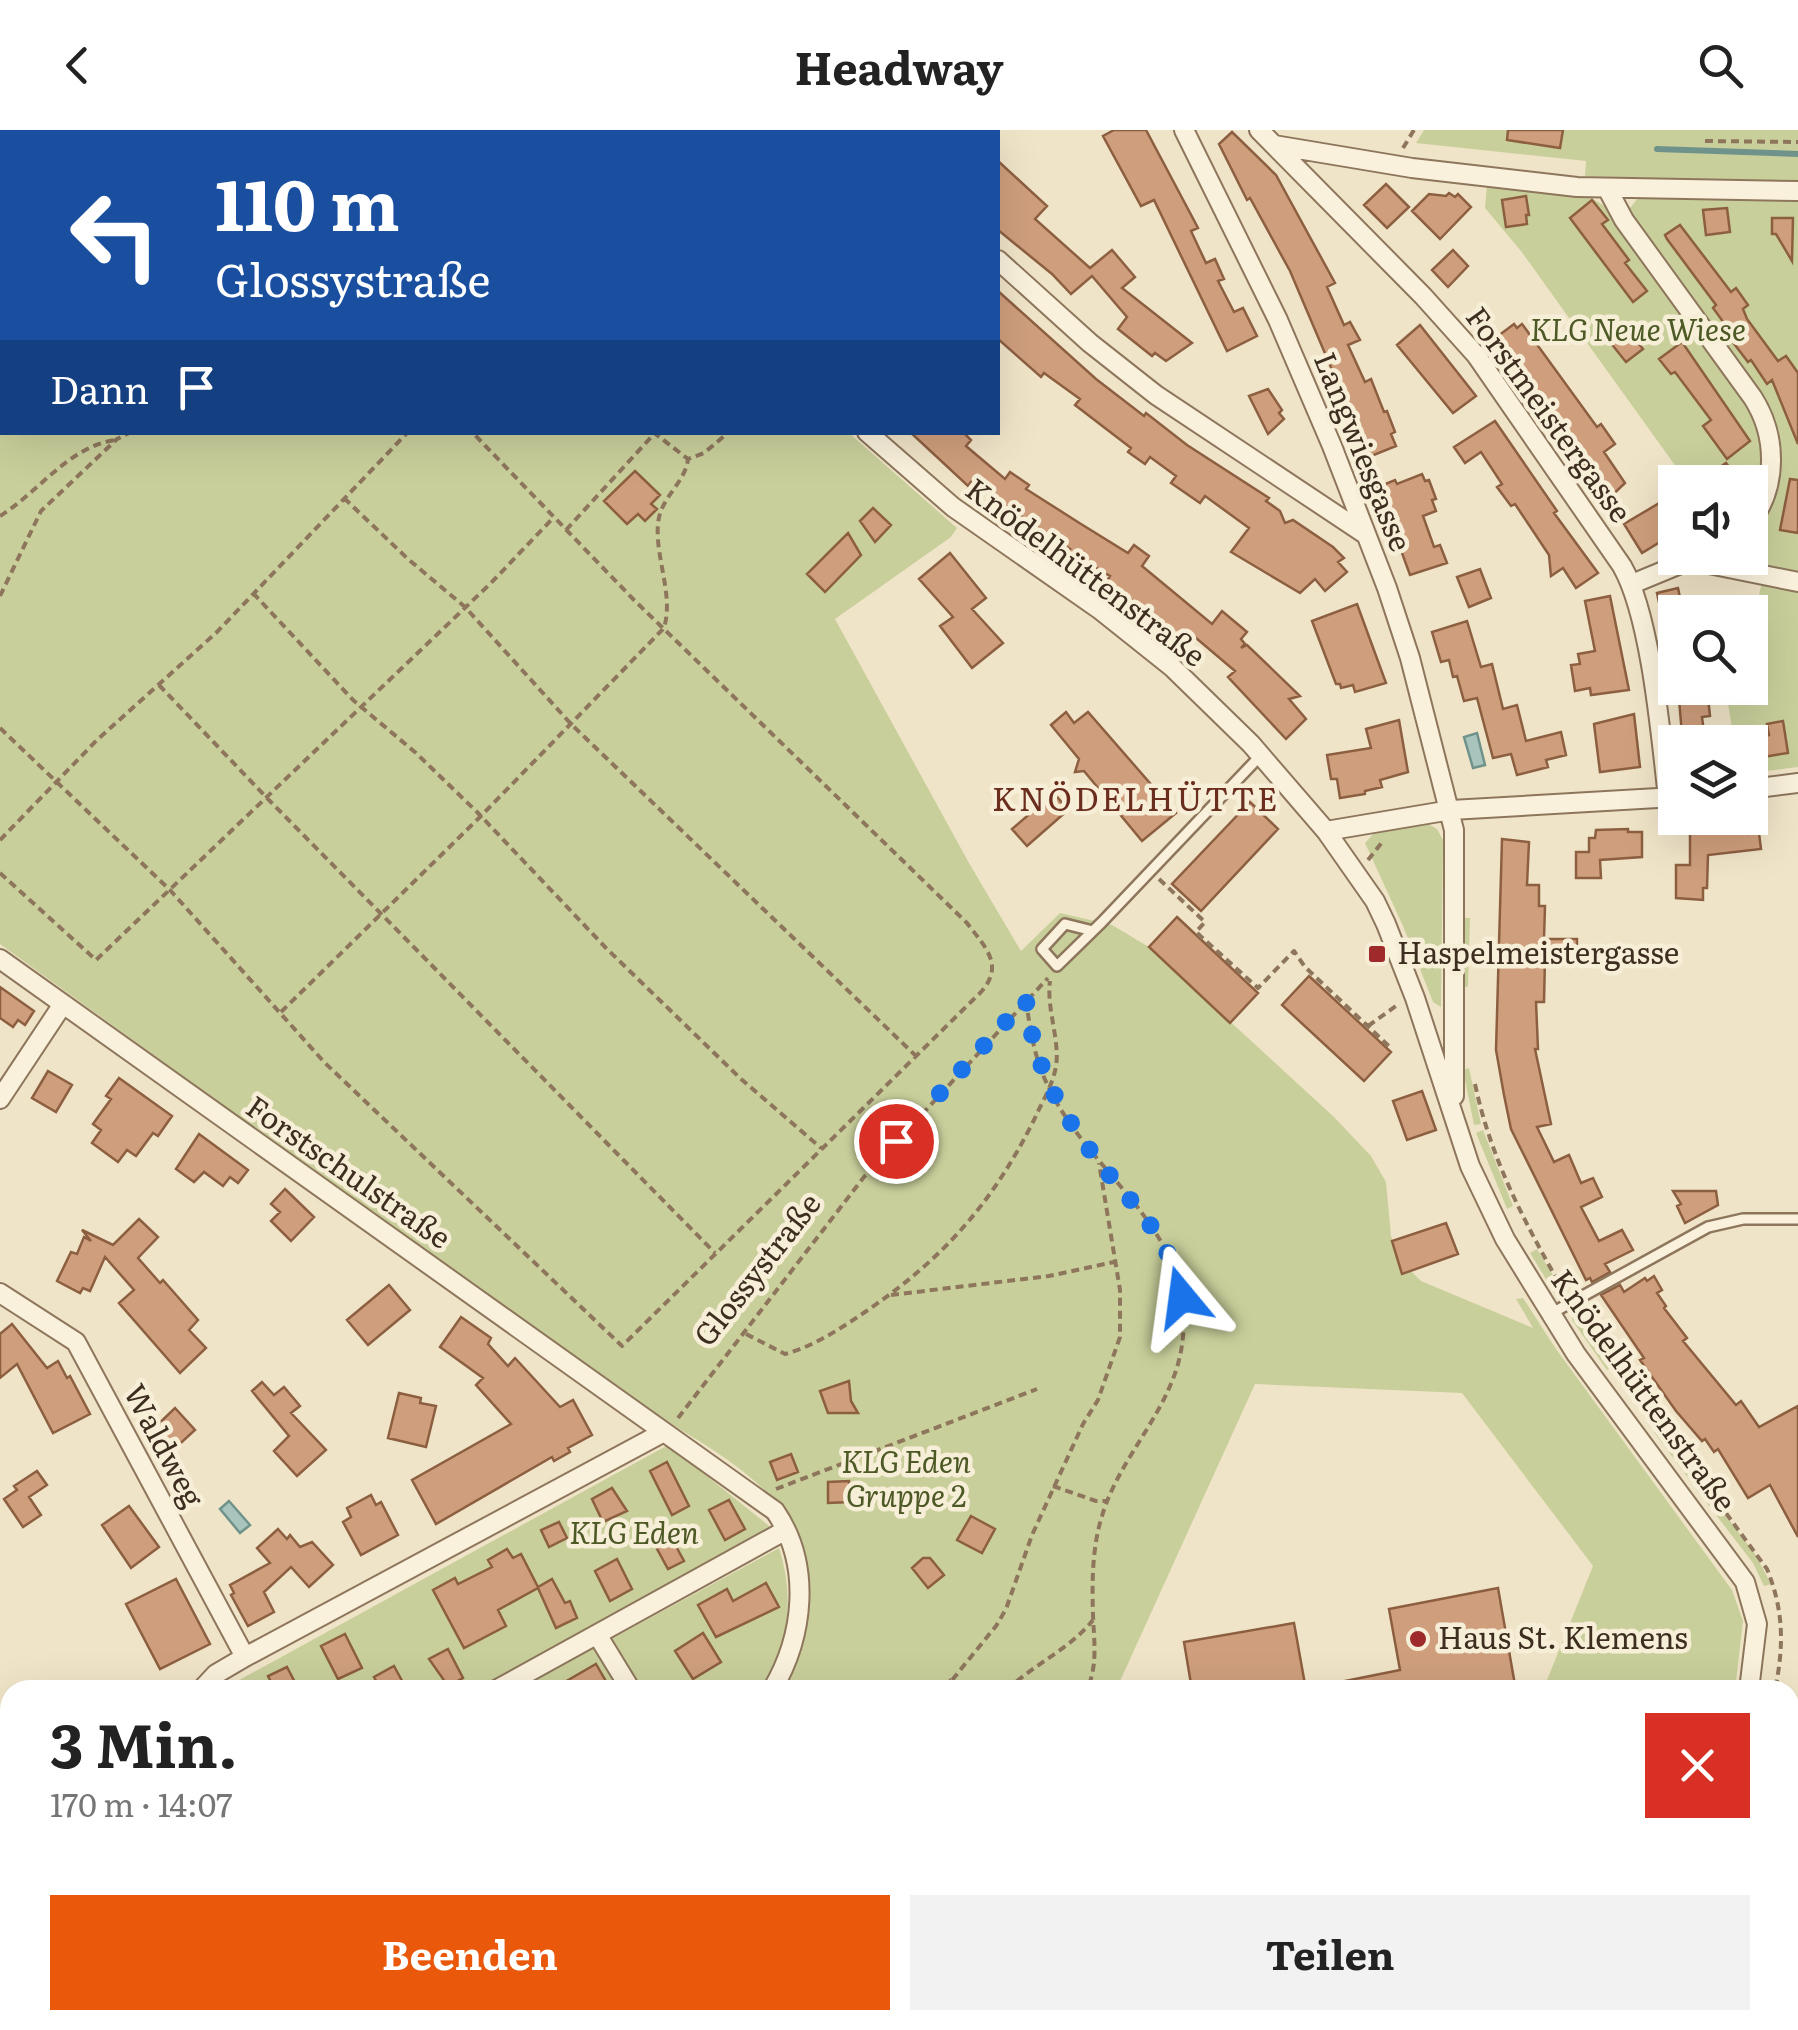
<!DOCTYPE html>
<html lang="de">
<meta charset="utf-8">
<style>
body{margin:0;font-family:Literata,serif;background:#f2f2f2;color:#222;height:100vh;display:flex;flex-direction:column;font-size:38px;white-space:nowrap}
*{box-sizing:border-box;margin:0}
p{font-size:32px;color:#767676}
.icon{flex:none;width:55px;height:55px;fill:none;stroke:currentColor;stroke-width:2;stroke-linecap:round;stroke-linejoin:round}
.map{position:relative;flex:1;overflow:hidden}
.panel{position:absolute;left:0px;top:1550px;width:1800px;height:350px;display:flex;flex-direction:column;background:#fff;border-radius:30px 30px 0 0;box-shadow:0 10px 40px #0002}
.panel>*{flex:none}
.hud{position:absolute;left:0px;top:0px;width:1000px;height:305px;box-shadow:0 10px 40px #0002;background:#1a4fa0;color:#fff;overflow:hidden}
.tools{position:absolute;left:1658px;top:335px;display:grid;gap:20px}
.tools a{display:grid;place-items:center;width:110px;height:110px;border-radius:0px;background:#fff;box-shadow:0 10px 40px #0002;font-size:50px}
.pin{position:absolute;display:grid;place-items:center;width:85px;height:85px;color:#fff;margin:-42px;border:5px solid #fff;border-radius:50%;box-shadow:0 2px 10px #0007}
.me{position:absolute;width:110px;margin:-55px;rotate:344deg;stroke-linejoin:round;filter:drop-shadow(0 0 8px #0008)}
.turn{display:flex;align-items:center;gap:35px;height:210px;padding:0 50px;font-size:45px}
.turn .icon{width:130px;height:130px;stroke-width:2.5}
.turn b{display:block;font-size:70px;line-height:85px}
.then{display:flex;align-items:center;height:95px;padding:0 50px;background:#0003;gap:20px;font-size:38px}
.round{display:grid;place-items:center;flex:none;width:105px;height:105px;border-radius:0px;background:#f2f2f2}
.headline{display:flex;align-items:center;justify-content:space-between;height:170px;padding:0 50px}
h1{font-size:60px;font-weight:700;line-height:75px}
.button{display:flex;gap:20px;margin-top:auto;padding:20px 50px}
.button a{flex:1;height:115px;border-radius:0px;background:#ea580c;color:#fff;font-size:40px;font-weight:700;line-height:115px;text-align:center}
.button a+a{background:#f2f2f2;color:#222}
header{display:flex;justify-content:space-between;align-items:center;height:130px;padding:0 50px;background:#fff;font-size:45px;font-weight:700}
.map>svg:first-child{display:block}
.green{fill:#c9cf9b}
.water{fill:#a9c4bc;stroke:#6f938a;stroke-width:2.5}
.lines{fill:none;stroke-linecap:round;stroke-linejoin:round}
.stream{stroke:#6f938a;stroke-width:6}
.building{fill:#cf9f7d;stroke:#8d5f41;stroke-width:2.5}
.lane-casing{stroke:#8d765c;stroke-width:14}
.street-casing{stroke:#8d765c;stroke-width:22}
.path{stroke:#8d765c;stroke-width:4;stroke-dasharray:8 5;stroke-linecap:butt}
.lane{stroke:#faf1dc;stroke-width:9}
.street{stroke:#faf1dc;stroke-width:18}
.route{stroke:#1a73e8;stroke-width:18;stroke-dasharray:0 32.4}
.poi-dot{fill:#9e2a2b;stroke:#f7eed8;stroke-width:4}
.labels{text-anchor:middle;stroke-width:9;stroke-linejoin:round;paint-order:stroke}
.park-label{font-size:30px;font-style:italic;fill:#4d5a26;stroke:#f7eed8}
.street-label{font-size:30px;fill:#3d2e20;stroke:#f7eed8}
.poi-label{font-size:30px;fill:#3d2e20;stroke:#f7eed8;text-anchor:start}
.neighbourhood-label{font-size:32px;letter-spacing:2.5px;fill:#6b2e1e;stroke:#f7eed8}
</style>
<header><svg class="icon" aria-label="back" viewBox="0 0 24 24"><path d="M15 5l-7 7 7 7"/></svg>Headway<svg class="icon" aria-label="search" viewBox="0 0 24 24"><circle cx="10" cy="10" r="6"/><path d="M15 15l6 6"/></svg></header>
<div class="map">
<svg width="1798" height="1900" viewBox="0 0 1798 1900">
<rect width="100%" height="100%" fill="#f0e4c8"/>
<!-- green -->
<path class="green" d="M0,0H578L579,2H2V302L849,303L957,398L951,407L835,489L969,733L1021,821L1060,783L1112,795L1149,817L1334,987L1371,1026L1386,1052L1391,1106L1400,1130L1421,1151L1533,1198L1516,1169L1523,1168L1556,1219L1732,1460L1743,1491L1735,1560H1543L1593,1436L1462,1263L1255,1254L1116,1560H782C859,1401 762,1346 638,1275L0,814Z
M1424,0H1798V53L1585,46L1586,31L1416,13Z
M1487,55L1588,66L1608,78L1739,260L1760,298L1765,341L1750,382V352H1687L1521,121L1485,78Z
M1637,69H1798V444L1731,430L1730,428H1750V402L1758,392L1778,320L1627,82Z
M1762,452L1798,459V637L1750,643V612H1734L1726,560L1761,554L1751,499Z
M1428,694L1437,699L1443,710L1441,877L1433,872L1403,796L1365,713L1375,702Z
M1463,788H1470L1468,857L1461,856Z
M1469,938L1481,994L1474,995L1463,940Z
M1483,1000L1513,1076L1507,1079L1476,1003Z
M1537,1119L1568,1170L1564,1172L1558,1169L1530,1123Z
M1574,1179L1613,1235L1607,1240L1572,1190Z
M1660,1298L1697,1347L1691,1352L1654,1302Z
M668,1315L773,1399L475,1560H221Z
M1702,1354L1755,1424L1771,1454L1764,1456L1753,1433L1696,1359Z
M779,1418C795,1468 789,1515 762,1560H641L611,1509Z
M596,1516L623,1560H516Z
M93,1890H190L186,1900H96Z
M424,1890H476L407,1900H356Z"/>
<!-- water -->
<path class="water" d="M1477,603L1485,635L1473,638L1464,607Z
M229,1371L250,1395L240,1403L220,1379Z"/>
<g class="lines">
<!-- stream -->
<path class="stream" d="M148,2L149,0
M1657,19L1798,24
M0,139L2,138"/>
</g>
<!-- building -->
<path class="building" d="M1114,0H1146L1198,98L1191,101L1206,133L1215,129L1224,149L1218,151L1234,182L1243,178L1257,206L1227,221L1154,70L1141,76L1103,6Z
M1508,0H1563L1560,18L1507,10Z
M1232,2L1276,45L1335,153L1327,157L1344,195L1350,192L1360,210L1348,215L1365,252L1371,249L1384,282L1387,281L1395,302L1391,304L1396,316L1369,327L1290,141L1250,68L1247,70L1219,14Z
M998,31L1047,76L1035,89L1090,138L1112,120L1135,147L1122,158L1192,213L1166,231L1155,223L1152,226L1118,199L1127,187L1092,146L1071,164L1052,144L998,100Z
M1386,54L1409,77L1387,98L1364,75Z
M1449,63L1455,67L1458,64L1471,77L1440,109L1412,81L1429,64L1446,66Z
M1526,66L1529,85H1526L1527,94L1506,97L1502,70Z
M1592,70L1608,90L1602,94L1629,130L1625,133L1647,161L1633,172L1570,88Z
M1727,78L1730,102L1706,105L1703,80Z
M1772,88H1793L1792,131L1776,104H1772Z
M1680,95L1731,162L1736,158L1748,175L1743,179L1747,189L1778,231L1786,226L1798,243V314L1772,250L1767,254L1751,230L1748,232L1732,211L1735,208L1713,178L1716,175L1667,109L1665,105Z
M1453,120L1468,136L1448,157L1432,140Z
M998,161L1096,249L1144,286L1146,283L1187,315L1269,368L1266,371L1280,381L1285,393L1293,390L1333,417L1344,428L1338,432L1347,442L1325,461L1315,449L1300,463L1231,422L1249,398L1205,366L1200,373L1171,353L1176,346L1150,327L1145,334L1128,322L1131,318L1075,275L1080,269L1044,243L1041,247L998,209Z
M1514,194L1517,198L1522,194L1597,297L1601,294L1615,314L1604,322L1625,353L1605,372L1494,209Z
M1420,195L1476,266L1453,283L1397,215Z
M1627,199L1643,219L1626,232L1610,212Z
M1682,212L1750,311L1727,329L1703,296L1711,290L1675,242L1671,244L1659,229Z
M1268,259L1282,280L1279,283L1284,289L1268,304L1249,266Z
M1495,291L1557,381L1554,383L1598,443L1576,458L1563,438L1551,446L1549,425L1515,374L1511,376L1497,357L1502,354L1481,322L1465,333L1454,317Z
M910,302H963L971,310L966,316L1005,349L1010,342L1029,355L1026,359L1081,394L1128,423L1134,415L1149,426L1142,436L1212,494L1222,481L1247,502L1241,509L1245,514L1241,518L1247,515L1300,566L1289,569L1306,589L1286,609L1228,547L1235,541L1189,502L1183,509L1107,451L1110,446L1068,421L1070,419L971,352L968,356Z
M1726,333L1741,352H1698Z
M635,341L660,365L651,374L657,379L645,391L638,384L627,394L604,371Z
M1422,344L1425,351L1429,350L1436,369L1432,370L1436,381L1423,386L1434,417L1440,415L1447,433L1410,445L1378,357L1395,350L1397,354Z
M1790,349L1798,350V403L1780,400Z
M1661,372L1672,391L1667,394L1673,404L1642,423L1624,394Z
M873,378L891,395L875,412L860,391Z
M848,403L861,425L825,462L807,444Z
M950,423L986,468L972,479L1003,513L972,538L940,496L953,487L919,449Z
M1480,439L1491,468L1469,477L1457,447Z
M1678,458L1683,482H1661L1657,463Z
M1610,466L1629,560L1591,565L1590,558L1575,561L1571,535L1580,534L1578,524L1595,521L1585,471Z
M1357,474L1386,553L1355,562L1353,555L1341,558L1340,554H1336L1312,491Z
M1467,491L1481,537L1492,534L1503,579L1517,575L1526,611L1561,602L1566,625L1546,630L1548,637L1517,645L1511,624L1493,628L1477,568L1464,571L1457,546L1453,547L1449,530L1441,532L1432,502Z
M1675,508V529L1663,531L1659,511Z
M1678,558H1707L1710,586L1702,587L1704,602L1682,604Z
M1066,582L1074,593L1088,582L1176,683L1142,711L1084,641L1075,642L1079,629L1051,595Z
M1634,584L1640,637L1600,642L1594,594Z
M1399,590L1408,642L1380,650L1382,657L1365,661V664L1340,668L1337,649H1331L1327,625L1371,618L1366,599Z
M1783,591L1788,623L1763,627L1760,607L1769,605L1767,594Z
M1054,663L1068,680L1027,716L1012,699Z
M1250,672L1278,699L1201,781L1172,754Z
M1746,689L1748,704L1759,703L1761,719L1708,725L1707,758H1703V770L1676,768V735H1690V696Z
M1628,699V702H1642V727L1600,730L1601,748H1576V722H1589V708H1595L1596,700Z
M1502,709L1529,712L1527,755H1539V776H1545L1544,809H1577V830L1545,829L1544,872H1536L1538,919H1535L1551,994L1537,997L1554,1032L1569,1025L1581,1053L1593,1048L1602,1067L1581,1077L1599,1111L1622,1100L1633,1120L1605,1134L1610,1142L1592,1152L1590,1148L1586,1150L1511,999L1504,965L1496,920Z
M1177,787L1258,863L1230,893L1149,817Z
M1309,846L1391,922L1364,951L1282,875Z
M0,857L34,881L25,895L18,890L13,897L0,888Z
M48,941L72,955L56,982L32,968Z
M119,948L172,986L158,1006L153,1003L136,1026L127,1020L118,1032L92,1013L101,1000L93,994L111,969L106,966Z
M1422,961L1436,1000L1407,1010L1393,971Z
M199,1004L248,1040L238,1053L230,1047L223,1056L204,1042L194,1052L176,1039Z
M285,1059L314,1087L291,1111L271,1091L280,1082L271,1074Z
M1673,1061H1716L1718,1075L1685,1093L1677,1076L1681,1074Z
M139,1089L158,1107L138,1128L160,1153L163,1150L198,1190L189,1200L206,1218L180,1243L119,1173L134,1160L105,1127L90,1161L83,1158L80,1163L57,1151L71,1122L77,1124L84,1107L91,1111L82,1100L113,1115Z
M1446,1093L1458,1124L1402,1144L1392,1111Z
M1654,1146L1662,1160L1657,1163L1666,1176L1664,1178L1687,1208L1683,1211L1736,1275L1741,1271L1759,1297L1798,1276V1407L1770,1355L1748,1368L1718,1319L1714,1322L1705,1309L1702,1311L1676,1281L1640,1230L1644,1228L1601,1165L1620,1155L1624,1162L1645,1148L1647,1151Z
M389,1155L410,1180L368,1215L347,1190Z
M461,1187L491,1208L488,1214L508,1236L515,1228L560,1277L573,1270L592,1305L568,1318L570,1322L554,1331L552,1327L436,1394L412,1350L511,1294L476,1255L483,1248L440,1217Z
M12,1194L47,1238L58,1231L67,1248L70,1246L90,1284L53,1303L17,1234L0,1248V1204Z
M849,1251L851,1271L858,1283H828L820,1261Z
M262,1252L274,1265L284,1257L300,1276L291,1283L326,1320L297,1346L274,1321L289,1306L252,1261Z
M399,1263L421,1268L420,1273L436,1276L426,1317L388,1308Z
M175,1278L195,1300L171,1322L151,1301Z
M791,1324L798,1342L777,1350L770,1332Z
M667,1332L689,1376L672,1385L650,1341Z
M37,1341L47,1355L29,1367L41,1385L23,1397L4,1369L17,1360L14,1356Z
M849,1351L850,1372L828,1373V1352Z
M612,1358L627,1381L603,1392L592,1369Z
M371,1365L376,1375L381,1372L398,1405L361,1425L343,1392L351,1387L347,1378Z
M729,1370L745,1399L725,1410L709,1380Z
M129,1376L159,1417L131,1438L102,1395Z
M971,1386L995,1399L982,1423L957,1410Z
M559,1392L567,1408L549,1417L541,1400Z
M278,1399L287,1409L290,1405L300,1417L312,1412L333,1435L309,1457L291,1437L264,1462L274,1482L248,1496L231,1465L234,1463L230,1455L270,1433L257,1418Z
M672,1409L684,1431L668,1439L656,1417Z
M507,1419L513,1428L521,1424L538,1457L552,1449L565,1473L570,1471L577,1488L556,1498L538,1458L498,1480L506,1496L464,1518L433,1460L455,1448L458,1454L492,1437L488,1430Z
M923,1428H930L944,1445L928,1458L912,1438Z
M617,1429L632,1459L610,1471L595,1441Z
M176,1449L210,1514L160,1539L126,1474Z
M766,1453L779,1477L716,1507L698,1475L727,1459L733,1471Z
M1498,1458L1515,1555L1488,1560H1341L1340,1552L1400,1540L1389,1479Z
M1294,1493L1306,1560H1196L1195,1554H1191L1184,1512Z
M703,1503L721,1532L693,1549L675,1521Z
M345,1504L362,1538L338,1549L321,1516Z
M448,1519L463,1548L448,1556L429,1529Z
M596,1534L611,1560H551Z
M394,1536L407,1560H381L374,1547Z
M287,1537L299,1560H275L268,1546Z"/>
<g class="lines">
<defs>
<path id="lane" d="M1093,801L1065,794L1042,819L1057,836L1102,792L1261,625
M1552,1183L1708,1097L1743,1089H1798"/>
<path id="street" d="M595,0L597,2
M887,0L888,2
M1184,0L1278,190L1332,316L1387,458L1410,528L1454,700V966
M1259,0L1423,166L1476,225L1622,436C1651,487 1661,607 1668,668
M1274,15L1412,38L1577,57L1798,61
M1608,60L1624,90L1753,268C1777,306 1778,356 1750,393
M998,130L1090,213L1156,265L1365,404
M867,302L953,377L1099,479L1173,538L1251,614L1326,701L1375,771L1386,794L1415,868L1470,1036L1505,1109L1576,1224L1745,1452L1757,1494L1749,1560
M1689,430L1798,452
M1632,454L1695,428
M1750,659L1798,653
M1326,701L1451,680L1675,667
M0,829L775,1381C812,1435 804,1506 772,1560
M0,969L63,874
M0,1163L76,1212L245,1527
M598,1506L631,1560
M201,1560L216,1544L245,1527L664,1302
M496,1560L786,1400
M0,1670L10,1674
M1790,1835L1798,1841
M0,1841L10,1827
M84,1890L87,1900
M200,1890L202,1900
M700,1890L702,1900
M287,1900L352,1890"/>
</defs>
<!-- lane casing -->
<use href="#lane" class="lane-casing"/>
<!-- street casing -->
<use href="#street" class="street-casing"/>
<!-- path -->
<path class="path" d="M312,0L314,2
M412,0L414,2
M491,0L493,2
M68,2L70,0
M1705,11L1798,12
M1403,18L1414,0
M0,94L2,91
M0,185L2,184
M0,287L2,285
M653,302L688,329
M344,368L408,429L465,477L571,594L916,926
M0,386C39,362 68,317 115,310
M566,400L654,304
M253,463L353,570L416,623L477,682L606,818L741,949L821,1018
M0,466L41,381L117,309L131,302
M159,555L266,667L715,1123
M0,598L170,760L324,932L622,1216L981,862C1005,835 985,817 967,793L633,469L472,302
M0,710L97,610L217,502L408,302
M1368,730L1384,710
M0,743L96,830L491,453L554,387
M1159,749L1205,792L1196,802L1258,858L1294,821L1305,837L1392,919
M1026,870C1030,900 1035,931 1049,958C1093,1049 1198,1101 1182,1215C1173,1279 1120,1325 1102,1386C1092,1418 1092,1452 1093,1485C1094,1512 1098,1534 1087,1560
M281,882L481,686L664,498C674,465 655,428 658,394C660,367 685,354 688,329L704,323L729,302
M1368,896L1396,876
M1475,954C1491,1030 1525,1093 1563,1160
M891,1165L1049,1146L1114,1132
M1580,1184L1767,1439C1784,1481 1784,1516 1775,1560
M746,1204L785,1224C814,1216 840,1199 865,1182C943,1129 992,1074 1034,990C1041,974 1051,958 1055,941C1062,914 1046,881 1050,851
M678,1288L864,1047L1048,848
M1053,1356L1096,1371H1106
M776,1359L1037,1259
M925,1560L951,1550
M944,1560L996,1496L1006,1479L1032,1405L1083,1294L1098,1270L1120,1207V1160L1099,1033
M1007,1560C1034,1534 1070,1519 1093,1490
M1790,1861L1798,1866
M1035,1890L1037,1900
M1476,1890L1477,1900"/>
<!-- lane -->
<use href="#lane" class="lane"/>
<!-- street -->
<use href="#street" class="street"/>
</g>
<g class="lines">
<!-- route -->
<path class="route" d="M896,1011L1026,870C1034,938 1061,984 1103,1037C1138,1081 1171,1109 1182,1167"/>
</g>
<!-- markers -->
<g class="poi-dot">
<rect x="1367" y="814" width="20" height="20" rx="5"/>
<circle cx="1418" cy="1509" r="10"/>
</g>
<g class="labels">
<!-- park labels -->
<g class="park-label">
<text x="1638" y="211">KLG Neue Wiese</text>
<text x="906" y="1343">KLG Eden<tspan x="906" dy="34">Gruppe 2</tspan></text>
<text x="634" y="1414">KLG Eden</text>
</g>
<!-- street labels -->
<g class="street-label">
<text transform="translate(1548 285) rotate(54)" y="10">Forstmeistergasse</text>
<text transform="translate(1362 322) rotate(68)" y="10">Langwiesgasse</text>
<text transform="translate(1085 443) rotate(37)" y="10">Knödelhüttenstraße</text>
<text transform="translate(348 1043) rotate(35)" y="10">Forstschulstraße</text>
<text transform="translate(758 1140) rotate(-52)" y="10">Glossystraße</text>
<text transform="translate(1643 1261) rotate(54)" y="10">Knödelhüttenstraße</text>
<text transform="translate(163 1316) rotate(62)" y="10">Waldweg</text>
</g>
<!-- poi labels -->
<g class="poi-label">
<text x="1397" y="834">Haspelmeistergasse</text>
<text x="1438" y="1519">Haus St. Klemens</text>
</g>
<!-- neighbourhood labels -->
<g class="neighbourhood-label">
<text x="1136" y="681">KNÖDELHÜTTE</text>
</g>
</g>
</svg>
<div class="tools">
<a><svg class="icon" aria-label="sound" viewBox="0 0 24 24"><path d="M4 9h4l5-4v14l-5-4H4zM17 9q2 3 0 6"/></svg></a>
<a><svg class="icon" aria-label="search" viewBox="0 0 24 24"><circle cx="10" cy="10" r="6"/><path d="M15 15l6 6"/></svg></a>
<a><svg class="icon" aria-label="layers" viewBox="0 0 24 24"><path d="M12 4l9 5-9 5-9-5zM3 14l9 5 9-5"/></svg></a>
</div>
<div class="pin" style="left:896px;top:1011px;background:#d93025"><svg class="icon" aria-label="arrive" viewBox="0 0 24 24"><path d="M6 21V4h12l-3 4 3 4H6"/></svg></div>
<svg class="me" style="left:1182px;top:1167px" viewBox="-20 -20 40 40"><path d="M0-17L14 15 0 8-14 15z" fill="#1a73e8" stroke="#fff" stroke-width="4"/></svg>
<div class="hud">
<div class="turn"><svg class="icon" aria-label="left" viewBox="0 0 24 24"><path d="M17 20v-9H6M10 6l-5 5 5 5"/></svg><div><b>110 m</b>Glossystraße</div></div>
<div class="then">Dann<svg class="icon" aria-label="arrive" viewBox="0 0 24 24"><path d="M6 21V4h12l-3 4 3 4H6"/></svg></div>
</div>
<section class="panel">
<div class="headline"><div><h1>3 Min.</h1><p>170 m · 14:07</p></div><a class="round" style="background:#d93025;color:#fff"><svg class="icon" aria-label="close" viewBox="0 0 24 24"><path d="M6 6l12 12M18 6L6 18"/></svg></a></div>
<div class="button"><a>Beenden</a><a>Teilen</a></div>
</section>
</div>
